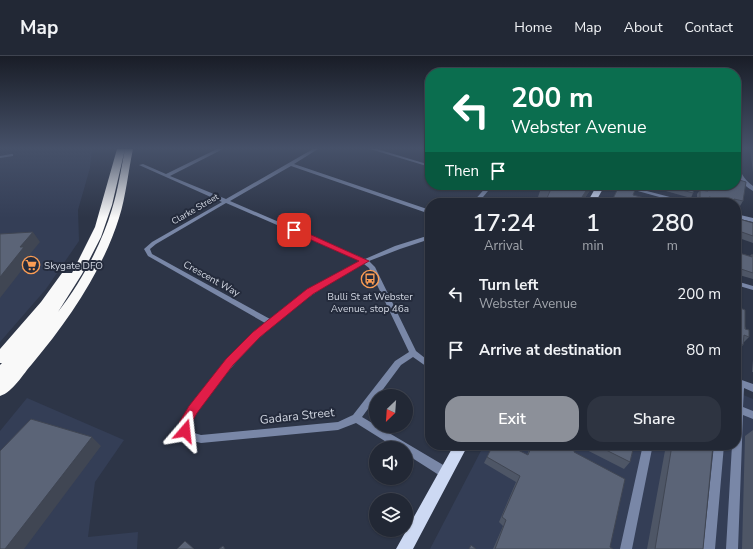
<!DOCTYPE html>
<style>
body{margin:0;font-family:"Nunito Sans",sans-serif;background:#2e3441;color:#f1f3f6;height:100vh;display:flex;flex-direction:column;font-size:15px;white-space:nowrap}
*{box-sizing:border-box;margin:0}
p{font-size:13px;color:#a2a6ad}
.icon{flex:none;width:22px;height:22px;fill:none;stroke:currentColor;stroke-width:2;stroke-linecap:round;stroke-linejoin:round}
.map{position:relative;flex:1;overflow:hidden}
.side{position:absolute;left:425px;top:142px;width:316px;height:252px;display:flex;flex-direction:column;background:#222835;border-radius:16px;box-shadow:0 1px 3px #0004,0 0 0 1px #3f4450}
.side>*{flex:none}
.banner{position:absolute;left:425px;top:12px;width:316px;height:122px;border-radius:16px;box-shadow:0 1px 3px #0004,0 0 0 1px #3f4450;background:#0b6e4f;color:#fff;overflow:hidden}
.needle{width:26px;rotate:205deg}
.controls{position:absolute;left:369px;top:333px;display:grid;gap:8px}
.controls a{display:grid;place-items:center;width:44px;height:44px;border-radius:50%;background:#222835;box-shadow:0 1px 3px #0004,0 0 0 1px #3f4450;font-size:20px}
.pin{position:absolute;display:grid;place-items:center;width:34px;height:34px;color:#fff;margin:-17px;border-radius:8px;box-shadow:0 2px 6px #0006}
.me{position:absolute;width:44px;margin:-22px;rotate:17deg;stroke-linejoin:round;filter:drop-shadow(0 0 3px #0008)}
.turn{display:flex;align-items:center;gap:14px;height:84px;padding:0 20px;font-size:18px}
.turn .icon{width:52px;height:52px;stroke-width:2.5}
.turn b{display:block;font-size:28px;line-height:34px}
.then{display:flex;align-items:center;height:38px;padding:0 20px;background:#0003;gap:8px;font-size:15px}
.eta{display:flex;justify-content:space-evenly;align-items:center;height:68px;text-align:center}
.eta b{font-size:24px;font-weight:600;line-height:28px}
.action{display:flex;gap:8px;margin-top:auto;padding:8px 20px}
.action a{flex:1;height:46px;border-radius:16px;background:#8c9099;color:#fff;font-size:16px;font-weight:600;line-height:46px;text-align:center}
.action a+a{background:#2e3441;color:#f1f3f6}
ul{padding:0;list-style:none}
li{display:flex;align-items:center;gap:12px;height:56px;padding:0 20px}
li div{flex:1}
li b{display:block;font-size:15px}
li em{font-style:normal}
header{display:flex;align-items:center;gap:24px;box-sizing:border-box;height:56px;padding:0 20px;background:#222835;border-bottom:1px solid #3f4450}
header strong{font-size:19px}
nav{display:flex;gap:22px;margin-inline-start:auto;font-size:14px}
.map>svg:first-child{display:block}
.built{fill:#343e56}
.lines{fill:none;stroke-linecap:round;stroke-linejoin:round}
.minor{fill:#7987a7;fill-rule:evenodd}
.major{fill:#cdd9f3;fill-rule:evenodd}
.highway{fill:#f9f9f9;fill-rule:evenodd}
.wall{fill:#4e5666}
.shaded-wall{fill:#404653}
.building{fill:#5b6477;stroke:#404653}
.route{fill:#e11d48;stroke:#92132f}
.labels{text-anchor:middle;stroke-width:4;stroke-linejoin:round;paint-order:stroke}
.far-street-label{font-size:9px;fill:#d1d6e1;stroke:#242b3c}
.poi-label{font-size:10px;fill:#d1d6e1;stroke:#242b3c;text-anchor:start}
.street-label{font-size:10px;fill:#d1d6e1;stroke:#242b3c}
.near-street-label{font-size:12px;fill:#d1d6e1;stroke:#242b3c}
</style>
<header>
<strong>Map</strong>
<nav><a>Home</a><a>Map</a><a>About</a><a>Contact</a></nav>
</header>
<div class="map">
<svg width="753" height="493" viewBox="0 0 753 493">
<rect width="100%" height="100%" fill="#2d3547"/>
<!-- built -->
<path class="built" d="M0,93H92L90,112L78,154L79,185L46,233L0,286Z
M736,336L753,343V493H430L484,389H736Z
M27,342L124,384L95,426L88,481L138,476L137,493H0V375Z"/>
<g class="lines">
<!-- minor -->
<path class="minor" d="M217,93H223L170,120L226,143L313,93H318L294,108L430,154V158L291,110L230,145L365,203L395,190L430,179V183L400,193L369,205L375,211L416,295L430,306V313L413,301L401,309L378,340H376V342L362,361L450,413L451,417L450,421L446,422L442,421L406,398V392H396L356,367L338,374L201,387L185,383L179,372C185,354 197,340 209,326C227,305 244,285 265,267L148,200L144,193L152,186L222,146L139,109L143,108L166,118ZM226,147L360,205C328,222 297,240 270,263L152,198L150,193L156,188ZM364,208L369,212L409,296L395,305L353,359L338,366L201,379L191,376L189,372C193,355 206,342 217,329C260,275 303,240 364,208Z
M370,93H377L430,109V111Z
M737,93H741C740,112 737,117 753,130V135C746,131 739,124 736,117Z
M11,98H13V100L0,102V100Z
M488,129H493L478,147H472Z
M616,129H624L689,146L690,147H681Z
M736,158L753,162V166L736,162Z
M736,225L753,230V234L736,229Z
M736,322L753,328V336L744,332L743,351L753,355V363L743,359L738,493H726L732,389H736Z
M641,389H651L652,393L632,493H620L642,393Z
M714,389H724L715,493H703Z"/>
<!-- major -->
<path class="major" d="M597,129H605L595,147H587Z
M454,389H468L413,493H396Z"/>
<!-- highway -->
<path class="highway" d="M117,93H125L112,149L101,181L82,218L58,256C81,226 101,190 112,153C118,134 121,113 125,93H133C128,116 126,140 119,162C102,216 68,265 32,308C23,318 13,336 0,340V309L2,307H0V293L41,246L62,217H72L95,171Z"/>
</g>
<!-- wall -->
<path class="wall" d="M750,93H753V116Z
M543,129H592L591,133L581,147H546L547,144L538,141L541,132Z
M644,129H695L693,137L691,142Z
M708,129H736L743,145L740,150L736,149V147L708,146V147H697V138L700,134L706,135Z
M633,139L647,147H611Z
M736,162L753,167V187L736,181Z
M736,196L750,200L752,198L753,199V223L739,219L736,222Z
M736,232L738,251L749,281L744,286H743V289L738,294L736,293Z
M753,304V316H752Z
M753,374V493H742L745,380Z
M493,389L527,399L531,389H576L574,396L610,491L613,493H493L503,470L499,466L516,426L484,407Z
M577,389H634L630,406L624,413Z
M666,389H713L703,493H647Z"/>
<!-- shaded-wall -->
<path class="shaded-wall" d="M590,129H592L591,133L581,147H578Z
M33,176L40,186L30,198L32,201L0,242V221L20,191Z
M92,381L101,390L24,493H5Z"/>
<!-- building -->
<path class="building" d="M736,123L746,126L743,145L734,143V147H733L709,141L708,147H700V134L708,135L710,129H736Z
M543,129H590L578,147H561L547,142L550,135L541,132Z
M663,129H695L693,137Z
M619,130L635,134L633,139L648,143L647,147H639L629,144L627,147H611Z
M736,162L753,167V180L736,174Z
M33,176L20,191H24L0,221V178Z
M736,196L752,201V198L753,199V217L741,213L740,217L736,216Z
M736,232L738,251L745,254V273L749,274V281L744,279L743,289L736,286Z
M31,363L92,381L5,493H0V395Z
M493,389H508L528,399L532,389H576L574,396L625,423L610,491L613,493H495L506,464L502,461L520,420L487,401Z
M596,389H634L630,406Z
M672,389H713L703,493H655Z
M185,485L194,493H177Z
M471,489L476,493H469Z
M223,490L225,493H219Z"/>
<!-- sky -->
<linearGradient id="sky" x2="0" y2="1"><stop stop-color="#191d27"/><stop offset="0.57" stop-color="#465169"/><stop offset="1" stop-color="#465169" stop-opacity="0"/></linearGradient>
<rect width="753" height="162" fill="url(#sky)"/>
<!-- route -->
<path class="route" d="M291,172H296L369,205L313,238L260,281L233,309L197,357L192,366L189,379L185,381L180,379L179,375L180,365L189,350L226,303L253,276L307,233L359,205L291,175Z"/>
<!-- icons -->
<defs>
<symbol id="supermarket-ring" viewBox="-11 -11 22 22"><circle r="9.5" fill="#242b3c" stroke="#fc9d54" stroke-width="1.5"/><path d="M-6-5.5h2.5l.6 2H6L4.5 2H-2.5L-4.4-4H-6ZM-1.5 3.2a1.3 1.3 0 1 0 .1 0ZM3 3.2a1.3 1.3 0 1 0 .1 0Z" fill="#fc9d54"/></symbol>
<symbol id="bus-ring" viewBox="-11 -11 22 22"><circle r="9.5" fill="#242b3c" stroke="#fc9d54" stroke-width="1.5"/><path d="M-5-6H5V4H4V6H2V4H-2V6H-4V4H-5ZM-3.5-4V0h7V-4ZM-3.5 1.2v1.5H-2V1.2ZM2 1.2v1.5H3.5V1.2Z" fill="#fc9d54"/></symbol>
</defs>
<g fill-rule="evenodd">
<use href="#supermarket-ring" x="21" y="199" width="20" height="20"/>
<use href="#bus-ring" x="360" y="213" width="20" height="20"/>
</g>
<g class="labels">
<!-- far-street labels -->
<g class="far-street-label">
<text transform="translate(195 153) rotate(-30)" y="3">Clarke Street</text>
</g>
<!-- poi labels -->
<g class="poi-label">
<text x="44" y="213">Skygate DFO</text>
<text x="370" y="244" text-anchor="middle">Bulli St at Webster<tspan x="370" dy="12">Avenue, stop 46a</tspan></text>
</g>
<!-- street labels -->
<g class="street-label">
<text transform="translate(212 222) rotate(29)" y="4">Crescent Way</text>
</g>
<!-- near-street labels -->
<g class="near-street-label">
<text transform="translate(297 360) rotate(-6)" y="4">Gadara Street</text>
</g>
</g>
</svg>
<div class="controls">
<a><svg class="needle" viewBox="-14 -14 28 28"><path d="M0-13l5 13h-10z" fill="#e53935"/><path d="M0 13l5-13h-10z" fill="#a2a6ad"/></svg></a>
<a><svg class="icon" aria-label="sound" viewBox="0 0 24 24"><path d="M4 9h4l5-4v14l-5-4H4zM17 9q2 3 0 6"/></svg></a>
<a><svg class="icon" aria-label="layers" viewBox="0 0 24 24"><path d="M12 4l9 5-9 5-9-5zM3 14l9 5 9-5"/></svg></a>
</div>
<div class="pin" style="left:294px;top:174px;background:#d93025"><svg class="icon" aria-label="arrive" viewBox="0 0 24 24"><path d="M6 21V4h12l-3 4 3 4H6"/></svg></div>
<svg class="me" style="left:185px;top:375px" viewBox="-20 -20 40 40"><path d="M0-17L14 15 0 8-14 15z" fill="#e11d48" stroke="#fff" stroke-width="4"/></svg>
<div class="banner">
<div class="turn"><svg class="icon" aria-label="left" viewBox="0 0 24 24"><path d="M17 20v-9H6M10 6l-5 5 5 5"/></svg><div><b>200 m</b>Webster Avenue</div></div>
<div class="then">Then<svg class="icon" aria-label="arrive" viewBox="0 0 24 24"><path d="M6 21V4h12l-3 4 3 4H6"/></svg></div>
</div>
<section class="side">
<div class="eta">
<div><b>17:24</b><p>Arrival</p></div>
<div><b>1</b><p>min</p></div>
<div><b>280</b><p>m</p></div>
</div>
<ul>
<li><svg class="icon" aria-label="left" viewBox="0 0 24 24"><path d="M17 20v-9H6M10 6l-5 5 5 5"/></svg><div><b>Turn left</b><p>Webster Avenue</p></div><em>200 m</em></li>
<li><svg class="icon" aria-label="arrive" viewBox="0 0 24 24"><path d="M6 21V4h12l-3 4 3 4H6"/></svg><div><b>Arrive at destination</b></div><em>80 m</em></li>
</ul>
<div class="action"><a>Exit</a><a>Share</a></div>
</section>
</div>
